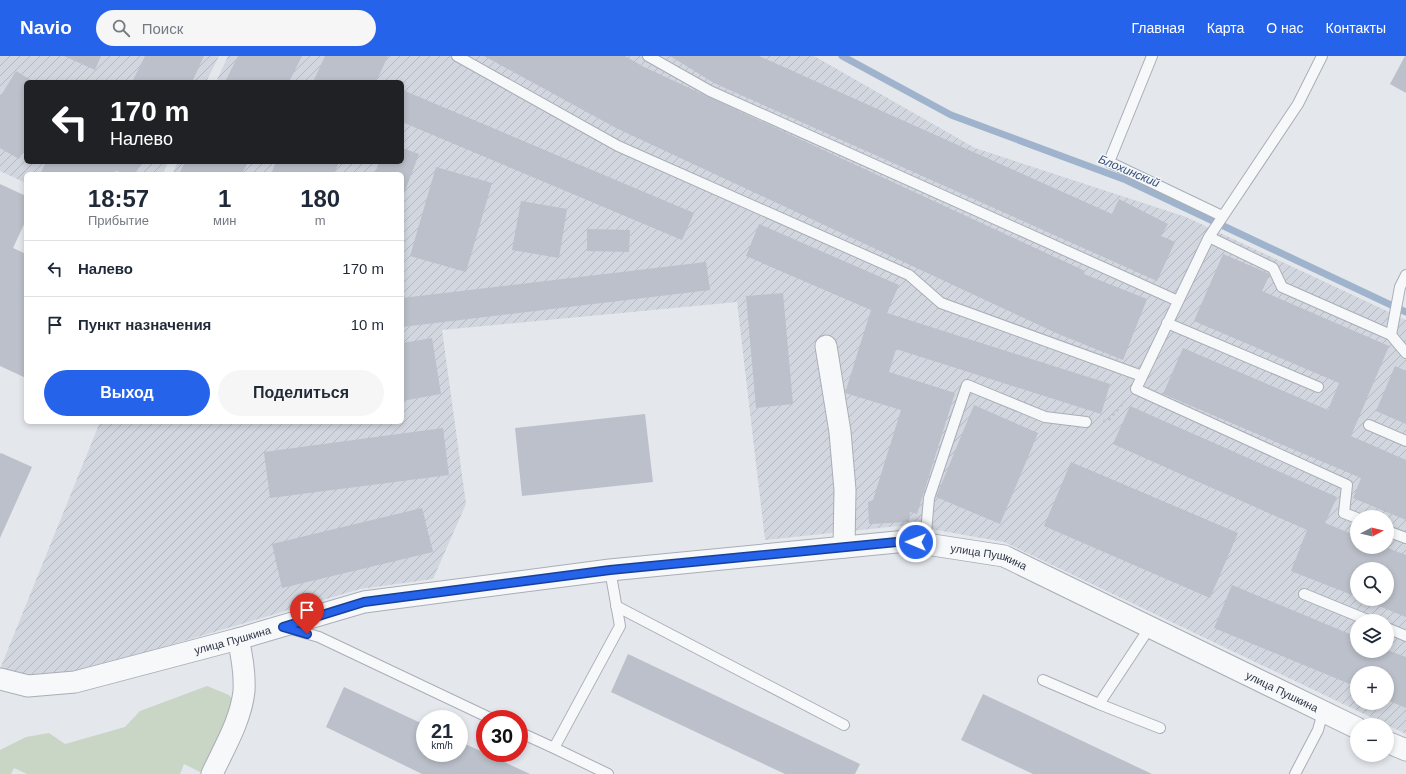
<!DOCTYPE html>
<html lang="ru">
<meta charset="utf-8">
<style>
body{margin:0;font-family:Helvetica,sans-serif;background:#f6f6f7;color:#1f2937;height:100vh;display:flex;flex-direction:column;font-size:15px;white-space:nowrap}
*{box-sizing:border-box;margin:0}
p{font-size:13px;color:#747a83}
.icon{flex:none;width:22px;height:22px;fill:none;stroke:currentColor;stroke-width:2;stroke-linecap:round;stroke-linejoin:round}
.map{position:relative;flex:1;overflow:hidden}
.details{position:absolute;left:24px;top:116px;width:380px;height:252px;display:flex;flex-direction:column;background:#fff;border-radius:6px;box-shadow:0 2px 6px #0003}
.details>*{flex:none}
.guide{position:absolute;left:24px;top:24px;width:380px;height:84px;border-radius:6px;box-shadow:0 2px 6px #0003;background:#202124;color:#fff;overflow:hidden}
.needle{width:26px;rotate:83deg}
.tools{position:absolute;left:1350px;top:454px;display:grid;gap:8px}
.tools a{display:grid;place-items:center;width:44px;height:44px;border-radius:50%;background:#fff;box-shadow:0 2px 6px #0003;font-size:20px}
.speed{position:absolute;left:416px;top:654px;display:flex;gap:8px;font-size:20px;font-weight:700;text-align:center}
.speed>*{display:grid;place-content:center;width:52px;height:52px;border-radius:50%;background:#fff;box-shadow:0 2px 6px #0003;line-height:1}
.speed small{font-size:10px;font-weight:400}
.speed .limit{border:6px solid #d22;background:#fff;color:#111}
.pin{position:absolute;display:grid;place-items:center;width:34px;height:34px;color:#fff;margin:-41px -17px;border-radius:50% 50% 50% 0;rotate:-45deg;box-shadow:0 0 4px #0007}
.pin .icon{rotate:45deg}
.me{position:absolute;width:44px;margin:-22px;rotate:271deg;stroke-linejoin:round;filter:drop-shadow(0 0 3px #0008)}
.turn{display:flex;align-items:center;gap:14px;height:84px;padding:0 20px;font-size:18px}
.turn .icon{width:52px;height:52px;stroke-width:2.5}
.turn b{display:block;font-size:28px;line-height:34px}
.eta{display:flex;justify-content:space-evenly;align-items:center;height:68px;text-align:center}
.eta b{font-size:24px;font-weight:700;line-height:28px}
.primary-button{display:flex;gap:8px;margin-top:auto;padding:8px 20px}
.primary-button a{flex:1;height:46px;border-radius:24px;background:#2563eb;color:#fff;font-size:16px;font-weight:700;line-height:46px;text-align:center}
.primary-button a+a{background:#f6f6f7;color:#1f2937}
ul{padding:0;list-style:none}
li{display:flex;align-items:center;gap:12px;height:56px;padding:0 20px;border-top:1px solid #e0e1e3}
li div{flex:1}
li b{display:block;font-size:15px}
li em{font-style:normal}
header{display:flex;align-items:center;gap:24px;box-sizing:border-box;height:56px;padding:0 20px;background:#2563eb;color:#fff}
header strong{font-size:19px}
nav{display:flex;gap:22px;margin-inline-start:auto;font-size:14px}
.search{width:280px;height:36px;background:#f6f6f7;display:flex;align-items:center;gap:10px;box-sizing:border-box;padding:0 14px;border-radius:22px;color:#747a83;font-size:15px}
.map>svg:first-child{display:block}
.industrial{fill:url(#industrial-furrows);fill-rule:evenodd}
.green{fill:#c9d6c5}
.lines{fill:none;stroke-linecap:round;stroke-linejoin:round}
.stream{stroke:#9fb4cc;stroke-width:7}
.building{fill:#bbc0ca}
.lane-casing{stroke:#a9aeb7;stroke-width:12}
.street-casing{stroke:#a9aeb7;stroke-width:23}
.path{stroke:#c2c5cb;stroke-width:2.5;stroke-dasharray:3 3;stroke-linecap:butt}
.lane{stroke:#f7f8fa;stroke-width:10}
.street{stroke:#f7f8fa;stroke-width:21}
.route-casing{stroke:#184099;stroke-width:10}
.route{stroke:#2563eb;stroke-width:7}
.labels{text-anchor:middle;stroke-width:3;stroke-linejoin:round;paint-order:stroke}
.street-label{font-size:11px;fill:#2b3445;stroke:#f4f6f9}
.water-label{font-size:12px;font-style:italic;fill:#34527a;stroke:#f4f6f9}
</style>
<header>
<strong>Navio</strong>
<div class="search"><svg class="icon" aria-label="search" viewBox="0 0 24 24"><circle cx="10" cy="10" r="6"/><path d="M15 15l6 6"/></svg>Поиск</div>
<nav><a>Главная</a><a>Карта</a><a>О нас</a><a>Контакты</a></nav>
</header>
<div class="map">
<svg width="1406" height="718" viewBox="0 0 1406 718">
<defs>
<pattern id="industrial-furrows" width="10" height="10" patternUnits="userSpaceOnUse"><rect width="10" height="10" fill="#d2d6de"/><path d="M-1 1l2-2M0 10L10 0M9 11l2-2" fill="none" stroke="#b4b8c0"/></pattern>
</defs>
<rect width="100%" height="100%" fill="#e4e7ec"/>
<!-- industrial -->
<path class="industrial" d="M0,0H219L206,26H26V106H168L163,118H26V127L0,115Z
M228,0H814L975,92L1186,161L1406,264V678L1004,486L908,469L765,484L737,246L442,274L466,448L433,523L360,533L41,627L0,613L100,366H402V118H172L178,106H402V26H216ZM1357,461H1387V491H1357ZM1357,513H1387V543H1357ZM1357,565H1387V595H1357ZM1357,617H1387V647H1357Z"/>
<!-- green -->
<path class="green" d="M207,630L229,639L235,647L202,717L184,708L180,718H27L14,712L11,718H0V694L26,681L49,677L65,688L125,671L140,655Z"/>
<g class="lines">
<!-- stream -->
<path class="stream" d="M842,0L951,59L1126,124L1406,256"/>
</g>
<!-- building -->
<path class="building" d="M64,0H101L95,14Z
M145,0H204L192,26H132Z
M238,0H302L289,26H225Z
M325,0H388L376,26H313Z
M484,0H625L644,11L1085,215L1084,218L1147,243L1123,304L1056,277L616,72Z
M670,0H759L1112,158L1119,143L1168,168L1161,180L1175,186L1157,225L714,27Z
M1405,0H1406V37L1390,28Z
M16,15L34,26H26V92L19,103L0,92V41Z
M405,35L694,157L682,184L402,66V42Z
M402,92L419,98L402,143V118H375L379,106H402Z
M46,106H142L135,118H124L115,114L113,118H40Z
M185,106H248L242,118H179Z
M276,106H339L334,118H271Z
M436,111L492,127L466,216L410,200Z
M0,128L26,140V164L13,192L26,198V322L0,310Z
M521,145L567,153L559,202L512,194Z
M759,168L899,229L887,257L1110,328L1101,358L896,293L889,316L955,337L917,458L910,456L909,466L869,468L868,446L873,444L901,354L845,337L871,254L746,200Z
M587,173L630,174L629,196L587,195Z
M1223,198L1270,218L1262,235L1389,290L1351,380L1406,404V464L1353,442L1361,422L1163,338L1183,292L1328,354L1339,327L1194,265Z
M706,206L710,234L402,271V242Z
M783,237L793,348L756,352L746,240Z
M432,282L441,338L402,345V287Z
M1395,310L1406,315V368L1376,355Z
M974,349L1038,377L1000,468L936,441Z
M1130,350L1337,441L1325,467L1357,480V491H1385L1406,499V561L1362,543H1387V513H1357V541L1291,515L1307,474L1113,388Z
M645,358L653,426L522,440L515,372Z
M443,372L449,419L270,442L264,396Z
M1,397L32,411L0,482V398Z
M1071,406L1238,477L1210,542L1044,470Z
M422,452L433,496L282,532L272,488Z
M1232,529L1357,581V595L1387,594L1406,601V652L1387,644V617H1357V631L1214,572Z
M628,598L860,708L855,718H785L611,636Z
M344,631L425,669V697H459V685L530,718H422L326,671Z
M983,638L1152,718H1033L961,684Z"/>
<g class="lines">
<defs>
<path id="lane" d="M457,0L618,90L909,219L941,247L1142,320
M648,0L710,35L1178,245
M1152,0L1109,106L1222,160
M1322,0L1298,48L1209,181L1136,333L1347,429L1344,457L1357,462
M1209,181L1273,212L1282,231L1391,279L1406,297
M1167,267L1318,331
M1391,279L1400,231L1406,219
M1369,369L1406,385
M1387,475L1406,482
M925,488L929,442L967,329L1045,361L1086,366
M1304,538L1370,565
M616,550L844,669
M1150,571L1099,648L1160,672
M288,572L319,581L492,663
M1387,572L1406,580
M1043,624L1099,648
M519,676L554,692L620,570L610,514
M554,692L608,718
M1295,718L1318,674L1323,656"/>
<g id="street">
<path d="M826,290L840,376L845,434L844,491"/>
<path id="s1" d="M0,623L28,630L75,626L238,583L364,546L610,514L907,485L1004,500L1357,672"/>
<path d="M1387,686L1406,694"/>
<path d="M212,718C224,692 241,664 244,635C245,618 242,600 238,583"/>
</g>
</defs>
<!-- lane casing -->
<use href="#lane" class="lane-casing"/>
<!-- street casing -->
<use href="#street" class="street-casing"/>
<!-- path -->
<path class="path" d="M1103,365H1108L1125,345"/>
<!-- lane -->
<use href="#lane" class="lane"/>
<!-- street -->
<use href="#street" class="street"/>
</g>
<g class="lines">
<defs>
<path id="route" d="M307,578L283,571L364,546L610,514L907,485L916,486"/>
</defs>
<!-- route casing -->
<use href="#route" class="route-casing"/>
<!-- route -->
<use href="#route" class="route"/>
</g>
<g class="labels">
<!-- street labels -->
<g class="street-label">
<text dy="4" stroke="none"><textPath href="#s1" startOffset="1006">улица Пушкина</textPath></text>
<text dy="4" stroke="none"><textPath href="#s1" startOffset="239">улица Пушкина</textPath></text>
<text dy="4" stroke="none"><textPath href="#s1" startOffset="1330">улица Пушкина</textPath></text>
</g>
<!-- water labels -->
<g class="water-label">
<text transform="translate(1129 115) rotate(23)" y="4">Блохинский</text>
</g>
</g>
</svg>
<div class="tools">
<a><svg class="needle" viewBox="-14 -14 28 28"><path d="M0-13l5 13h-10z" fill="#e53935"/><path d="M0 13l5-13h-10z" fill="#747a83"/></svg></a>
<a><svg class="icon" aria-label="search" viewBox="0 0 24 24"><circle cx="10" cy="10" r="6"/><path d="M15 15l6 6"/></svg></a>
<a><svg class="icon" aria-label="layers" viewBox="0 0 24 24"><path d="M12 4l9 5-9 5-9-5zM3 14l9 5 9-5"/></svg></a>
<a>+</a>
<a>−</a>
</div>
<div class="speed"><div>21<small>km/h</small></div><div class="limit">30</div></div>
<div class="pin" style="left:307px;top:578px;background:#d93025"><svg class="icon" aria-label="arrive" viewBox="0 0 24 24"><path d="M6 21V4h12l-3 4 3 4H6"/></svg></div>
<svg class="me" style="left:916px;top:486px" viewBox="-20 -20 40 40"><circle r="17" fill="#2563eb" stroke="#fff" stroke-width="3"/><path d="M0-11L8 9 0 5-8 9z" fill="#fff"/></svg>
<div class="guide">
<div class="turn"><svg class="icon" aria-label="left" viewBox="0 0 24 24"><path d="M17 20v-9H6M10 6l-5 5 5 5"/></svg><div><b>170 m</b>Налево</div></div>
</div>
<section class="details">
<div class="eta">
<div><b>18:57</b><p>Прибытие</p></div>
<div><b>1</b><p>мин</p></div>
<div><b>180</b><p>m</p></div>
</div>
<ul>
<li><svg class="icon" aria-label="left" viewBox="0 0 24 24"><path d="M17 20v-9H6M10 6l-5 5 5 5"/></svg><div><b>Налево</b></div><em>170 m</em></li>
<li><svg class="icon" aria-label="arrive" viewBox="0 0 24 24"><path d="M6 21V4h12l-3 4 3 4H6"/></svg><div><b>Пункт назначения</b></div><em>10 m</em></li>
</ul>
<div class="primary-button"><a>Выход</a><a>Поделиться</a></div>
</section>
</div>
